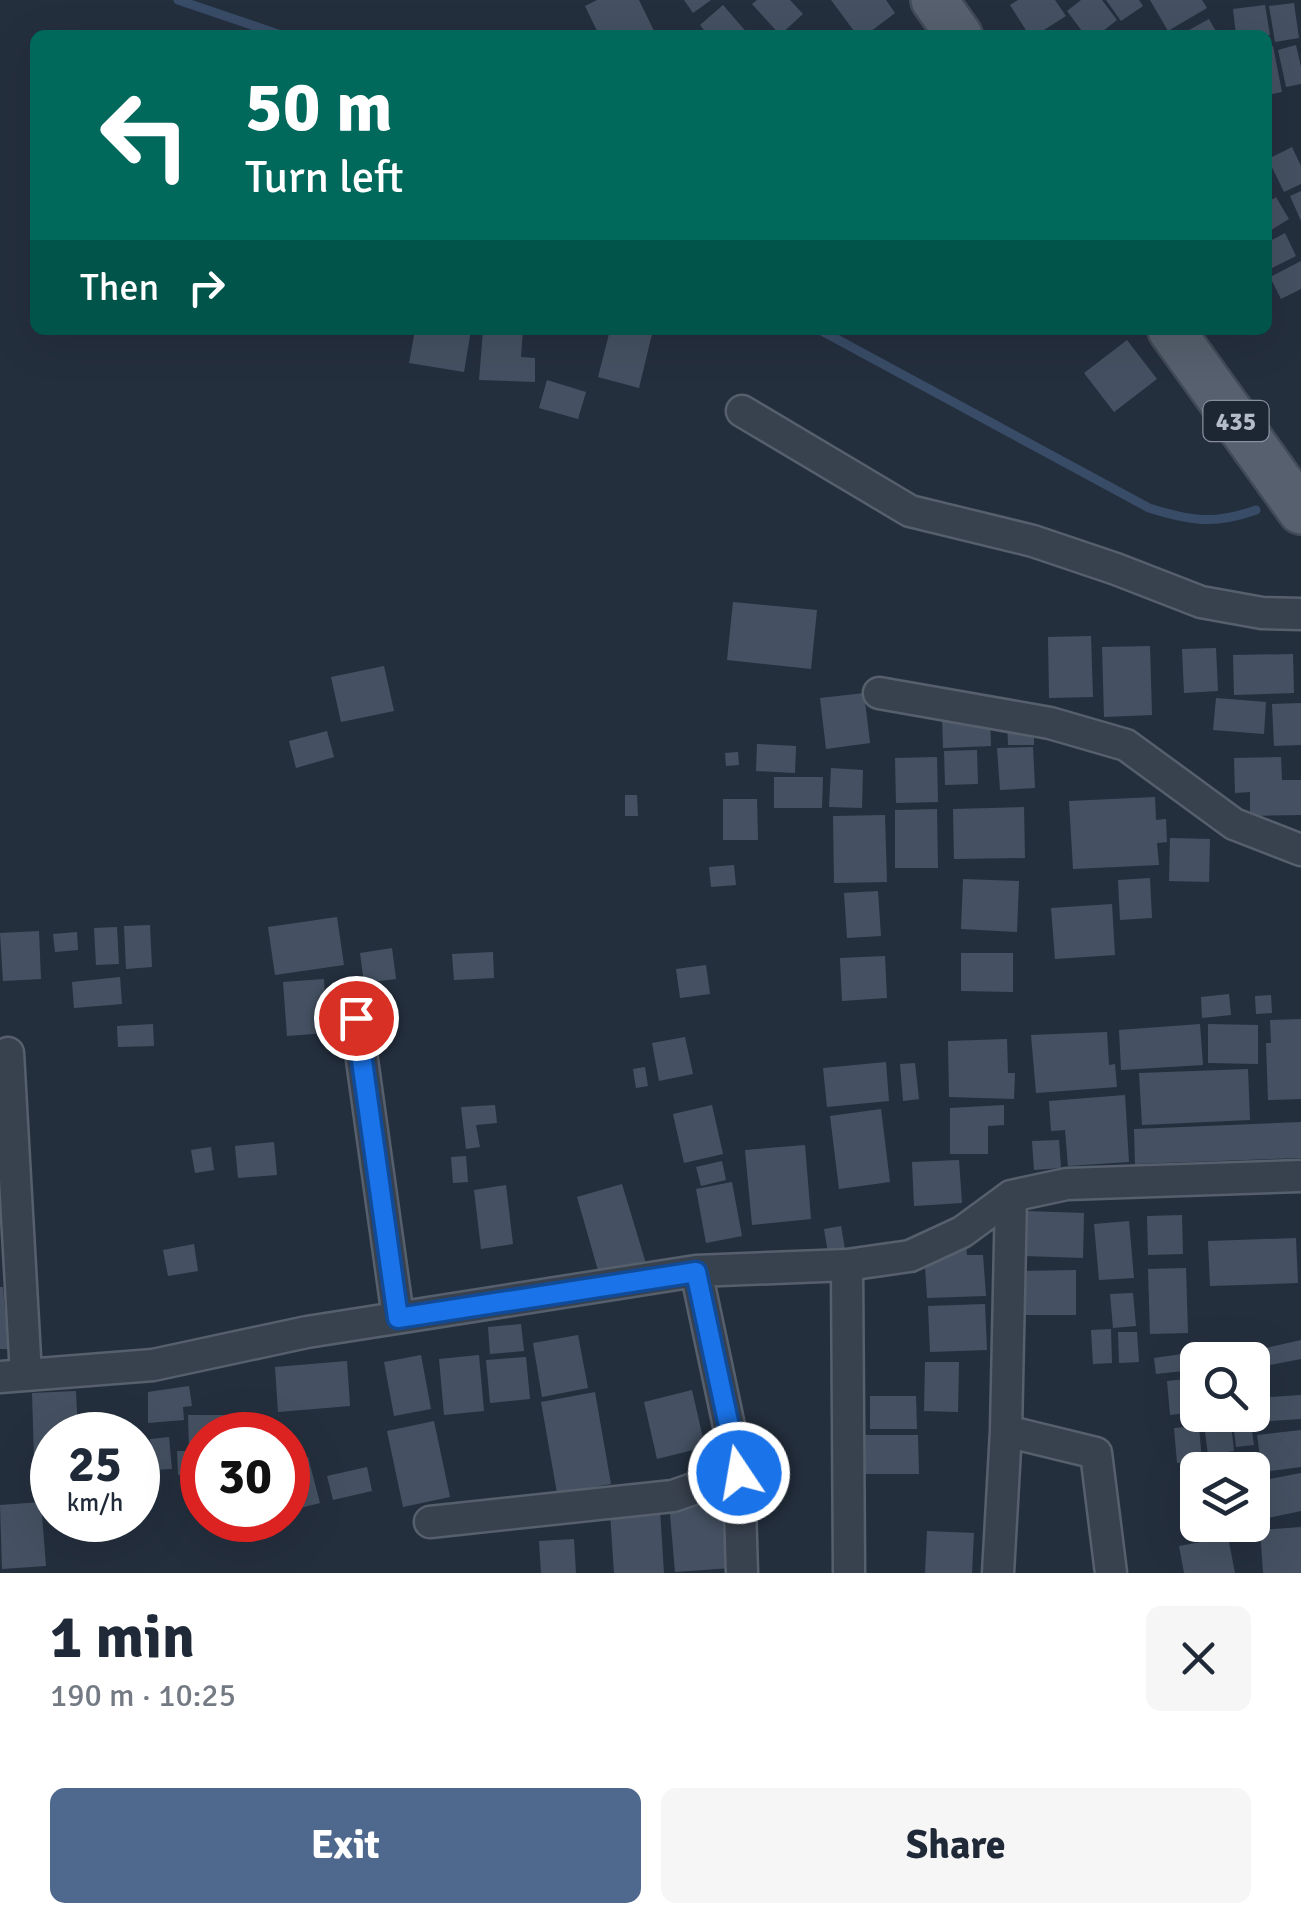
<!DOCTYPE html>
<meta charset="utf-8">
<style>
body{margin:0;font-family:Signika,sans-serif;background:#f6f6f7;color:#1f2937;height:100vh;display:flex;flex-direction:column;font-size:38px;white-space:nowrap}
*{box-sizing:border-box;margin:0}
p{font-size:32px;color:#747a83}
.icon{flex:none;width:55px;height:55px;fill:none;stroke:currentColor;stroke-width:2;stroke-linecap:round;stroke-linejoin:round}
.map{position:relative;height:1573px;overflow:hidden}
.sheet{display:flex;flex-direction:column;background:#fff;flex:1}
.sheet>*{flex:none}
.hud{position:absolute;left:30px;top:30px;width:1242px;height:305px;border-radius:15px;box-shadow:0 10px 40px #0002;background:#00695c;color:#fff;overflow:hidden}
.controls{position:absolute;left:1180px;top:1342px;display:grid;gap:20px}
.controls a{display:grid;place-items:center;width:90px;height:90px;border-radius:15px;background:#fff;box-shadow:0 10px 40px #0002;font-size:50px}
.speed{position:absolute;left:30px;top:1412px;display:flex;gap:20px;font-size:50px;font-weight:700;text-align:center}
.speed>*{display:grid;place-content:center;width:130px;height:130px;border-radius:50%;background:#fff;box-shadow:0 10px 40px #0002;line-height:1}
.speed small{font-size:25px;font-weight:400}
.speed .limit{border:15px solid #d22;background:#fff;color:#111}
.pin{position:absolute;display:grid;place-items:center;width:85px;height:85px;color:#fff;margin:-42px;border:5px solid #fff;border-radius:50%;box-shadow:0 2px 10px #0007}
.me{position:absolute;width:110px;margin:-55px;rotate:348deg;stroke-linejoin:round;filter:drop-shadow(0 0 8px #0008)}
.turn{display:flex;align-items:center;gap:35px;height:210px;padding:0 50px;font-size:45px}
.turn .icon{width:130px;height:130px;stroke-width:2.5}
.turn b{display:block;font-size:70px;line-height:85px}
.then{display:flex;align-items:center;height:95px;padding:0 50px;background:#0003;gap:20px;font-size:38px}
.round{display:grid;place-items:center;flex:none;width:105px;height:105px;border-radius:15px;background:#f6f6f7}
.head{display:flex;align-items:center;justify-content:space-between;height:170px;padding:0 50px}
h1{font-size:60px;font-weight:800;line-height:75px}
.primary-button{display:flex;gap:20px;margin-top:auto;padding:20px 50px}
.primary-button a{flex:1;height:115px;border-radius:15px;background:#4f688e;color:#fff;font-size:40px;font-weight:800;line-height:115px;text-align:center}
.primary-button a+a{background:#f6f6f7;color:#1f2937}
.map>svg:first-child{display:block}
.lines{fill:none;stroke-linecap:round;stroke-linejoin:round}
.stream{stroke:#394c67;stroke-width:9}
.building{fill:#455162}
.minor-casing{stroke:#565f6c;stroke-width:35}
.primary-casing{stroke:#414a57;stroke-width:50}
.minor{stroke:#38414e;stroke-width:30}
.primary{stroke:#56606e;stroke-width:45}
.route-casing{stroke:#114b97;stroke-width:25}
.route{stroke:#1a73e8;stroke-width:18}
.labels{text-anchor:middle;stroke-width:8;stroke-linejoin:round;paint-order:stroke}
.shield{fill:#1d2633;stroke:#878f9c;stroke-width:2.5}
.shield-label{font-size:25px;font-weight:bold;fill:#b4bcc9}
</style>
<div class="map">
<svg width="1301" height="1573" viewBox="0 0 1301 1573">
<rect width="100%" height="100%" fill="#242f3e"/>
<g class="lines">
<!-- stream -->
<path class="stream" d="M178,0L281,35
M820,330L1149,508C1190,521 1214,525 1256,510"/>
</g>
<!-- building -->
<path class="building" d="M597,0H639L656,35H599L585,6Z
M684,0H711L693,13Z
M757,0H790L803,14L780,35L752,4Z
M831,0H886L895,13L866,35H857Z
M1018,0H1055L1066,16L1036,35H1029L1010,5Z
M1081,0H1102L1117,20L1098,35H1085L1067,11Z
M1106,0H1139L1143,6L1121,21Z
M1150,0H1202L1207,8L1168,31Z
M1294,3L1299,38L1275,42L1269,6Z
M723,5L749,35H708L700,25Z
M1265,5L1270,35H1236L1233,9Z
M1209,19L1218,35H1180Z
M1296,45L1301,67V84L1286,87L1278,50Z
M1273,46L1282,92L1268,95V47Z
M1292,147L1301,166V184L1284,192L1268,159Z
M1301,191V221L1290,196Z
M1276,197L1289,219L1268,232V202Z
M1285,233L1296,256L1268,270V242Z
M1301,261V289L1281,299L1270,277Z
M415,330H471L464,372L409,363Z
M483,330H523L521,357L535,358V382L479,380Z
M610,330H653L639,388L598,377Z
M1127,340L1157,379L1114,412L1084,373Z
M547,380L586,392L578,419L539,408Z
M733,602L817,610L811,669L727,660Z
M1091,636L1093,697L1049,698L1048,637Z
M1150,646L1152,715L1104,717L1102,647Z
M1216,648L1218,691L1184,693L1182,649Z
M1293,654L1294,693L1234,695L1233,655Z
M384,666L394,711L341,722L331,677Z
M864,693L870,743L826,749L820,698Z
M1216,698L1266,702L1264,734L1213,730Z
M1301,703V745L1274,746L1272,704Z
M990,713L991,746L943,748L942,715Z
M1007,721H1034V745H1008Z
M327,731L334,757L296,768L289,741Z
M757,744L796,746L795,773L756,771Z
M1033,747L1035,788L1000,790L997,748Z
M977,750L978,784L945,785L944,751Z
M738,752L739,765L726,766L725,753Z
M937,757L938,802L896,803L895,758Z
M1281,757L1282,780H1301V815L1250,816V792L1235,793L1234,758Z
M831,768L863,770L862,808L829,807Z
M774,777H823L822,808H774Z
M625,795H637L638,816H625Z
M1155,797L1156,820L1166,819L1167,842L1157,843L1159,865L1073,869L1069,801Z
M723,799H757L758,840H723Z
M1024,807L1025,858L954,859L953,809Z
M937,809L938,868H895V810Z
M885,815L887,882L834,883L833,816Z
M1170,838L1210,839L1209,882L1169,881Z
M734,865L736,885L711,887L709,867Z
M1150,878L1152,918L1120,920L1118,880Z
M963,879L1019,881L1017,932L961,929Z
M878,891L881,936L847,938L844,893Z
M1112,904L1115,955L1055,959L1051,908Z
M337,917L344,965L275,975L268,927Z
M150,925L152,967L126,969L124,926Z
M117,927L119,964L96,965L94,928Z
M39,931L41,979L3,981L0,933Z
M77,932L78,950L55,952L53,934Z
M392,948L396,979L364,983L360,953Z
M493,952L494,978L454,980L452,954Z
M961,953H1013V992L961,991Z
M885,956L887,998L842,1001L840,958Z
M706,965L710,994L680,998L676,969Z
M120,977L122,1004L74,1008L72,982Z
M324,979L327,1033L287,1036L283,982Z
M1229,994L1231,1015L1202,1018L1201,997Z
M1271,995L1272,1013L1256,1014L1255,996Z
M1301,1019V1099L1268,1100L1266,1043H1271L1270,1020Z
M153,1024L154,1046L118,1047L117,1026Z
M1200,1024L1203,1065L1121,1070L1119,1030Z
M1208,1024L1258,1025V1064L1208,1063Z
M1107,1032L1109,1065L1115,1064L1117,1087L1036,1093L1031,1035Z
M685,1037L693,1074L659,1081L652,1043Z
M1007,1039L1008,1073H1015L1014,1099L949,1097L948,1041Z
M886,1062L889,1101L827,1107L823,1068Z
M915,1063L919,1099L903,1101L900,1064Z
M645,1067L648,1086L636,1088L633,1069Z
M1248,1069L1250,1120L1142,1125L1139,1073Z
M1125,1095L1129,1162L1068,1166L1065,1130L1051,1131L1049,1101Z
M495,1105L497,1123L476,1125L480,1147L466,1149L461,1107Z
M712,1105L723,1154L684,1163L673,1114Z
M1004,1105V1125L988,1126V1154H950V1108Z
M881,1109L890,1182L839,1189L830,1116Z
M1301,1122V1158L1135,1164L1134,1129Z
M1059,1140L1061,1168L1034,1170L1032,1141Z
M274,1142L277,1175L238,1178L235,1146Z
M805,1145L811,1219L752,1225L745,1150Z
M211,1147L214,1170L195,1173L191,1150Z
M466,1156L468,1182L453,1183L451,1157Z
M959,1160L962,1203L914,1206L912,1162Z
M722,1161L726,1180L701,1186L696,1167Z
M732,1182L742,1236L706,1243L696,1189Z
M622,1184L647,1267L601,1281L577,1197Z
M506,1185L513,1244L481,1249L474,1190Z
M1026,1211L1084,1213L1083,1258L1025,1256Z
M1182,1215L1183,1254L1148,1255L1147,1216Z
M1129,1221L1134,1278L1099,1280L1094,1224Z
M841,1226L845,1249L828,1253L824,1229Z
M1296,1238L1298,1283L1210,1286L1208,1241Z
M194,1244L198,1271L168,1276L163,1250Z
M966,1244L967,1255H983L986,1296L927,1298L925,1266Z
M1186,1268L1188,1333L1150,1334L1148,1269Z
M1076,1270V1315H1020L1019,1271Z
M0,1287H3L8,1349H0Z
M1133,1293L1136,1326L1113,1328L1110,1294Z
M985,1304L987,1350L930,1352L928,1306Z
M521,1324L524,1351L490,1354L488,1327Z
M1111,1329L1112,1363L1093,1364L1091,1330Z
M1118,1332H1137L1139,1362L1119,1363Z
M578,1335L588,1388L542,1397L533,1343Z
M1301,1340V1359L1270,1365L1266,1348Z
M1182,1354L1184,1371L1156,1374L1154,1358Z
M421,1355L431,1409L394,1416L384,1362Z
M479,1355L484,1411L444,1415L439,1359Z
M526,1357L530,1399L490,1403L486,1360Z
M1262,1358L1265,1401L1252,1402V1359Z
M347,1361L350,1406L278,1412L275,1367Z
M925,1362H959L958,1412L924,1411Z
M1186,1379L1189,1413L1170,1415L1167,1381Z
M189,1386L192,1406L183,1407L184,1420L148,1423V1392Z
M692,1390L705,1447L657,1459L644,1402Z
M76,1391L78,1435H52V1459H34L32,1393Z
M595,1392L611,1484L557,1493L541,1402Z
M1301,1395V1419L1270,1421L1268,1397Z
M870,1396H916L917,1429H870Z
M188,1415H240L241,1435H202V1447H189Z
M1215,1415H1230L1234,1451L1208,1455L1203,1417Z
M1232,1415H1250L1254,1445L1236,1447Z
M434,1421L450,1497L403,1507L387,1431Z
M1199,1426L1202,1461L1177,1463L1174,1428Z
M1301,1430V1467L1262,1472L1257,1435Z
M860,1435H918L919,1474H860Z
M169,1437L172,1469L153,1470L150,1439Z
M177,1451H202V1474L178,1475Z
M1239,1454L1242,1470H1198L1197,1464Z
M308,1457L320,1503L288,1511V1463Z
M367,1467L372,1491L333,1500L327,1476Z
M1301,1473V1511L1267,1518L1260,1481Z
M726,1498L731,1568L675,1572L669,1503Z
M41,1502L46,1566L2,1569L0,1505Z
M660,1510L664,1573H614L610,1513Z
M1301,1527V1573H1263L1260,1530Z
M927,1531L974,1533L972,1573H925Z
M1228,1537L1235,1573H1184L1179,1546Z
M574,1539L576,1573H541L539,1541Z"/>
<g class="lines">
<defs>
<path id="minor" d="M742,411L910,511L1033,541L1116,569L1201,602L1262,613L1301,614
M879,693L1050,723L1126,745L1234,824L1301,850
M356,1017L398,1317
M8,1053L26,1375
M847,1265L849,1573
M696,1271L739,1473L742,1573
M0,1377L153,1365L307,1332L696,1271L847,1265L910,1256L962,1232L1011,1196L1067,1184L1301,1176
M1006,1431L1096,1453L1111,1573
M430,1522L673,1496L739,1473
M998,1573L1006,1431L1011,1196"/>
<path id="primary" d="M934,0L959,35
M1171,330L1301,511"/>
</defs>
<!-- minor casing -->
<use href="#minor" class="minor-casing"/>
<!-- primary casing -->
<use href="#primary" class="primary-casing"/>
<!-- minor -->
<use href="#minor" class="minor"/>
<!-- primary -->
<use href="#primary" class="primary"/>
</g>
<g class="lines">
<defs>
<path id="route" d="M356,1018L398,1318L696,1272L739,1473"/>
</defs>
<!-- route casing -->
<use href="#route" class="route-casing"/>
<!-- route -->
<use href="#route" class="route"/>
</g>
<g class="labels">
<!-- shield labels -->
<rect class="shield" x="1203.5" y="401" width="65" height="40" rx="8"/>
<g class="shield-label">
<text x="1236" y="430">435</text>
</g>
</g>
</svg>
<div class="controls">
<a><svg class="icon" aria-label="search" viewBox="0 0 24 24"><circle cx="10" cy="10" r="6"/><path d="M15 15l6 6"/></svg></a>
<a><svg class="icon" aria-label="layers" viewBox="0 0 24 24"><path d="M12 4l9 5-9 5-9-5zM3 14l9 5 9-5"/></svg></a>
</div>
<div class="speed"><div>25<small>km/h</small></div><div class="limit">30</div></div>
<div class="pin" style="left:356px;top:1018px;background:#d93025"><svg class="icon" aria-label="arrive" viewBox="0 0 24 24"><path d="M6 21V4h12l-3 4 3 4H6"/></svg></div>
<svg class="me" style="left:739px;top:1473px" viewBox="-20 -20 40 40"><circle r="17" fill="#1a73e8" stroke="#fff" stroke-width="3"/><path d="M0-11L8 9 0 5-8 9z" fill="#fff"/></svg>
<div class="hud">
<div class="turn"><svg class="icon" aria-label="left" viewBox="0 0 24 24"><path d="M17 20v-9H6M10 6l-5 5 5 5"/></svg><div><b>50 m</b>Turn left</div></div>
<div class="then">Then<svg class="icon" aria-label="right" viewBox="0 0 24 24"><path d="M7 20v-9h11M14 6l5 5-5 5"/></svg></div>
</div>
</div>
<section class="sheet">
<div class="head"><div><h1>1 min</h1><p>190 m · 10:25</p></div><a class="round"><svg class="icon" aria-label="close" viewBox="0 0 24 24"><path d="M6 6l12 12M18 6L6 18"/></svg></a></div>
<div class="primary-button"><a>Exit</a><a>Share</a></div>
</section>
